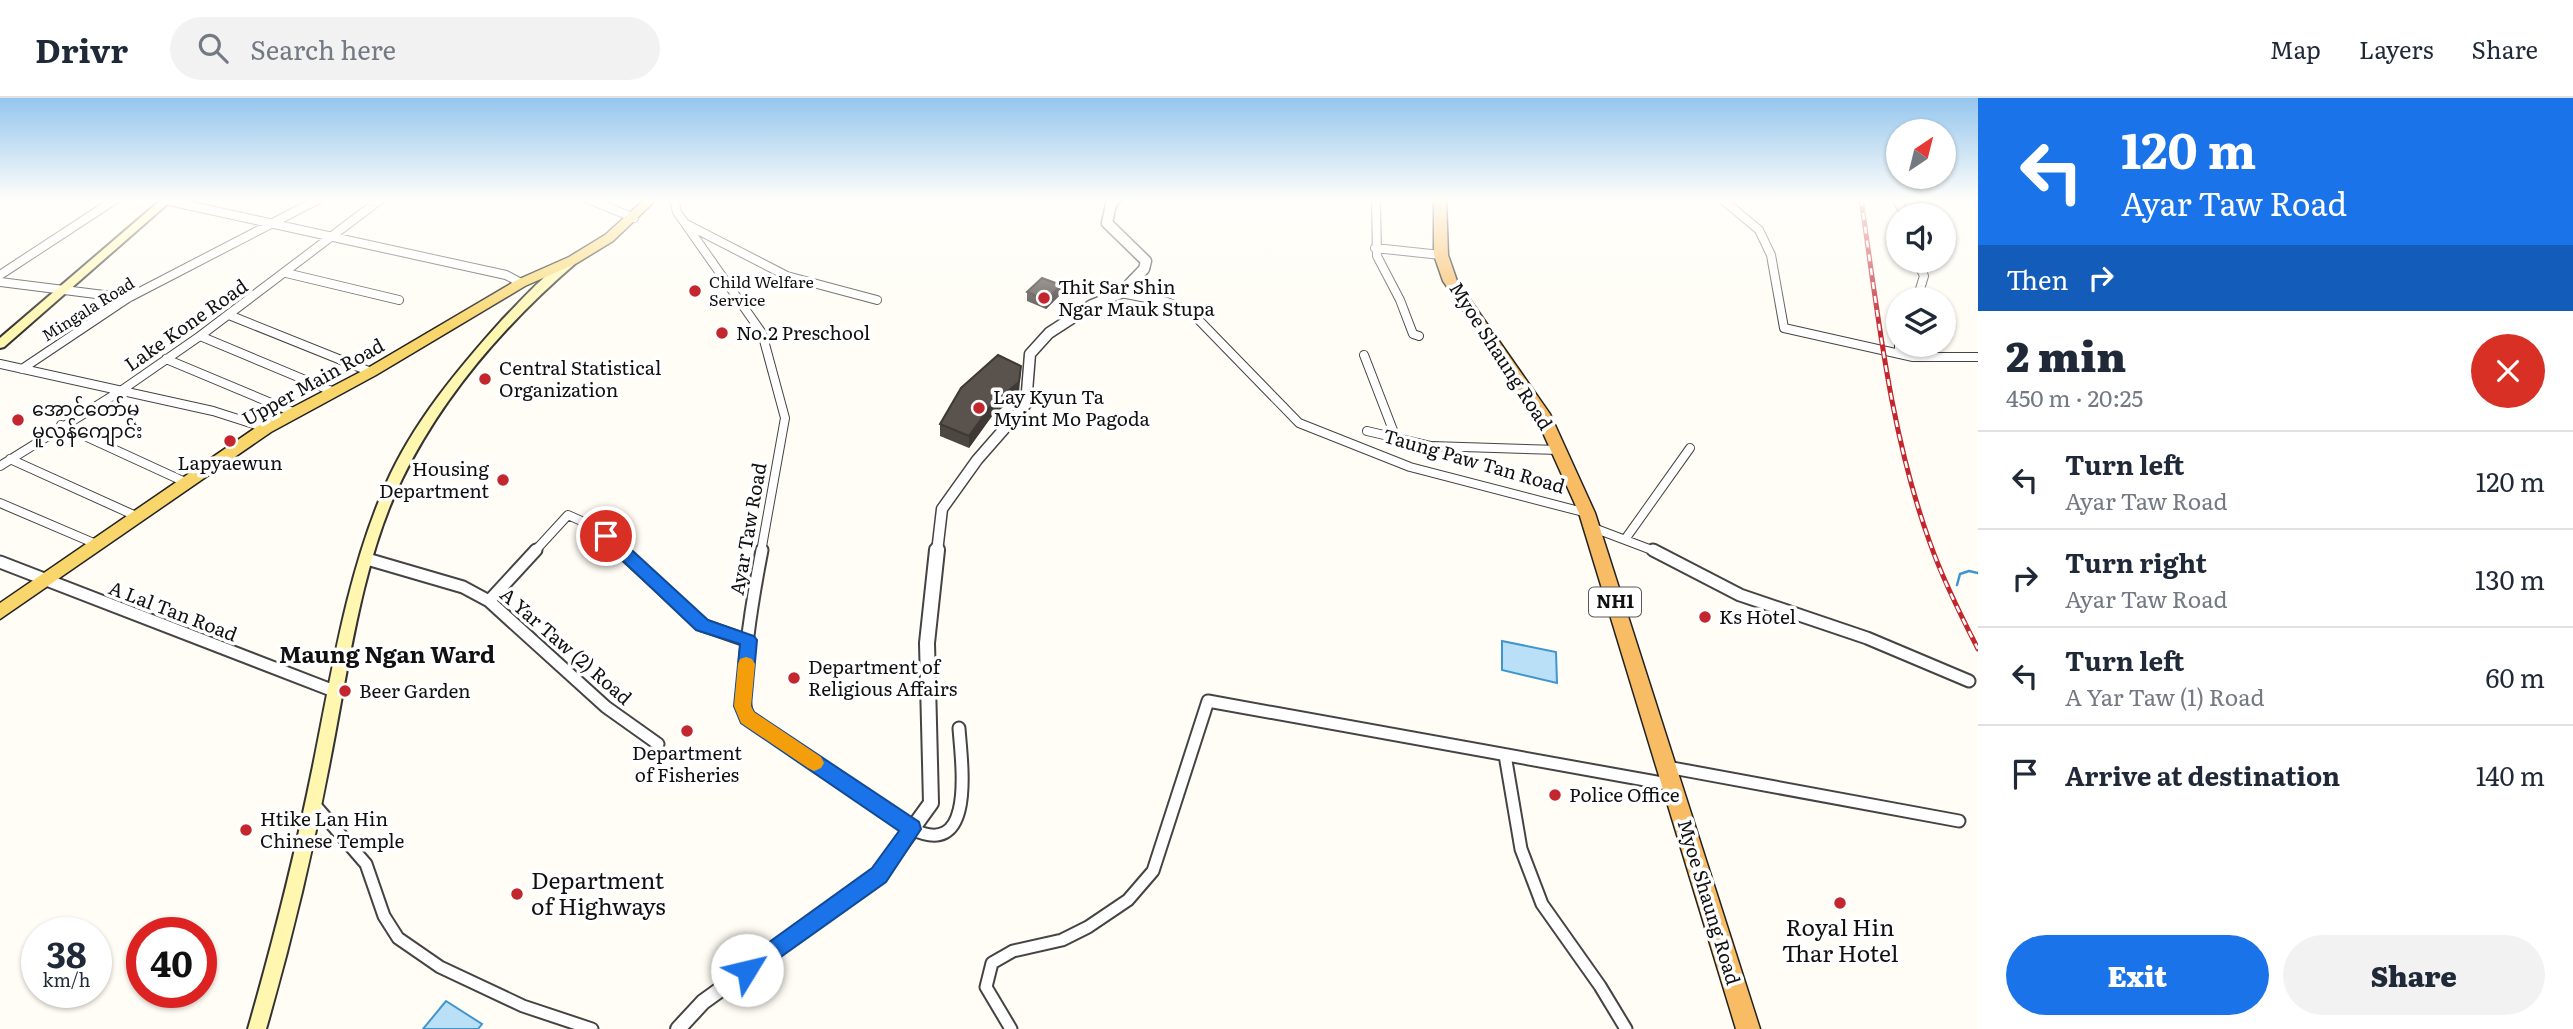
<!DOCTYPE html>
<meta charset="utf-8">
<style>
body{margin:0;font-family:Literata,"Noto Sans Myanmar",serif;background:#f2f2f3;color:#1f2937;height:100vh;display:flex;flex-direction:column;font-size:26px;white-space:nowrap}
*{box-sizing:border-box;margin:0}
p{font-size:23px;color:#747a83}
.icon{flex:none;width:38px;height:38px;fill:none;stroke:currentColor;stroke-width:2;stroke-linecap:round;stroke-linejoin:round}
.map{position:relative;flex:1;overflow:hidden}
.sheet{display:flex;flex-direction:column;background:#fff;width:595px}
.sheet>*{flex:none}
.hud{background:#1a73e8;color:#fff;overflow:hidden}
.needle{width:46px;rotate:35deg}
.controls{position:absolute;left:1886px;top:21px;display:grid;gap:14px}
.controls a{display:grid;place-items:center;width:70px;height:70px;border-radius:50%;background:#fff;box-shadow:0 2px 5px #0004;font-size:35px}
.speed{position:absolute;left:21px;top:819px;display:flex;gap:14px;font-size:35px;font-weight:700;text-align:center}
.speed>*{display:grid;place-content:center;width:91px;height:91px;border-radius:50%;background:#fff;box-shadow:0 2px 5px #0004;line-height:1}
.speed small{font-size:18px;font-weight:400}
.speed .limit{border:10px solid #d22;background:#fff;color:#111}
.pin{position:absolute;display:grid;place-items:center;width:60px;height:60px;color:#fff;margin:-30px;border:4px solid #fff;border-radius:50%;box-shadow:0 2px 7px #0007}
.me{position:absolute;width:77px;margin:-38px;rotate:54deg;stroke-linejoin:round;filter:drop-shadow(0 0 5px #0008)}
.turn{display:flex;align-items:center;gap:24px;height:147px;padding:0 28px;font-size:32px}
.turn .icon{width:91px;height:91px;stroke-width:2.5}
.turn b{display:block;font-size:49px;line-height:60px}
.then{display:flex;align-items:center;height:66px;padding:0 28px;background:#0003;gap:14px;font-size:26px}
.round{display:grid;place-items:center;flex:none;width:74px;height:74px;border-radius:37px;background:#f2f2f3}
.head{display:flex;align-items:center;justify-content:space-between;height:119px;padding:0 28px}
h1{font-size:42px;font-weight:800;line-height:52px}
.action{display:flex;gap:14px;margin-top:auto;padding:14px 28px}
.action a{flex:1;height:80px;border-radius:42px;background:#1a73e8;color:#fff;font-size:28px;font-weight:800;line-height:80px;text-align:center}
.action a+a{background:#f2f2f3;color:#1f2937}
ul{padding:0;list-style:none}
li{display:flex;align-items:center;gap:21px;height:98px;padding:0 28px;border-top:2px solid #e0e1e3}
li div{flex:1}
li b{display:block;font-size:26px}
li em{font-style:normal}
header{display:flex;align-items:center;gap:42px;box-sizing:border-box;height:98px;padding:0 35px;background:#fff;border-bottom:2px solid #e0e1e3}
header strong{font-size:33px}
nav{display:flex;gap:38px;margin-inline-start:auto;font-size:24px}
.search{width:490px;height:63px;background:#f2f2f3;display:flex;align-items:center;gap:18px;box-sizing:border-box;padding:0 24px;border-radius:38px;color:#747a83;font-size:26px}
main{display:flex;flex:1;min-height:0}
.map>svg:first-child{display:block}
.water{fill:#b9e0f7;stroke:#3f96cf;stroke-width:2}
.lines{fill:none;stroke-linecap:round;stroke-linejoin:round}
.stream{stroke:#3f96cf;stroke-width:2.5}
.minor-far1-casing{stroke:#444;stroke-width:10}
.minor-casing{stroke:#444;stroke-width:15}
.tertiary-far1-casing{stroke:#444;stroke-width:13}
.tertiary-casing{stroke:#444;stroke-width:18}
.secondary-casing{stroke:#333;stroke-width:4}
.primary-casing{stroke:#222;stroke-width:3}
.trunk-casing{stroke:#222;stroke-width:3}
.minor-far1{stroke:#fff;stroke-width:8}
.minor{stroke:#fff;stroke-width:11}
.tertiary-far1{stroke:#fff;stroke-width:10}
.tertiary{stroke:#fff;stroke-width:14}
.secondary{fill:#fff6b0;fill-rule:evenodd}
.primary{fill:#f9d66b;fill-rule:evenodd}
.trunk{fill:#f7bc64;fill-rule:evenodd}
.rail-casing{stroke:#c4262e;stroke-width:5}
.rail{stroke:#fff;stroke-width:2.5;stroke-dasharray:7;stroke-linecap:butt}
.wall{fill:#4d4742}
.shaded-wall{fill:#3f3936}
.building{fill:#5a524d;stroke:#3f3936;stroke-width:2}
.route{fill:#1a73e8;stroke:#114b97;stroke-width:2}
.slow{fill:#f59e0b}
.poi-dot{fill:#c4262e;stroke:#fff;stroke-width:2.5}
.labels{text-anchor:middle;stroke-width:7;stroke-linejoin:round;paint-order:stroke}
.far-poi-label{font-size:16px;fill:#111;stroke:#fff;text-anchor:start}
.far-street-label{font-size:16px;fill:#111;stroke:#fff}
.shield{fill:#fff;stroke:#585858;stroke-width:2}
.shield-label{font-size:18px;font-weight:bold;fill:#111}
.poi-label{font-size:19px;fill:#111;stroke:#fff;text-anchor:start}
.street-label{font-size:19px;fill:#111;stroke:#fff}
.quarter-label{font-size:23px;font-weight:bold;fill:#111;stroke:#fff}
.near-poi-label{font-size:23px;fill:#111;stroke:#fff;text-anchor:start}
</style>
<header>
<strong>Drivr</strong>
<div class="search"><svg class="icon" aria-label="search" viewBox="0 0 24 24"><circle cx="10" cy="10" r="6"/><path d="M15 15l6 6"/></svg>Search here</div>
<nav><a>Map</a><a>Layers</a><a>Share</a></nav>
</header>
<main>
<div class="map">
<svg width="1978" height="931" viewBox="0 0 1978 931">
<rect width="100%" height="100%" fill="#fffdf5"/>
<!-- water -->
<path class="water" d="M1502,543L1556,554L1557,585L1502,572Z
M446,903L482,926L478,931H423Z"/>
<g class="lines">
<!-- stream -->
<path class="stream" d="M1957,487L1960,476L1969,473L1978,475"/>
<defs>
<path id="minor-far1" d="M160,101L506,177L521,185
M588,101L634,120
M674,101L677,114L762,235L785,320L761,454
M1376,101L1377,158L1400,202L1413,236L1419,238
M1722,101L1759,132L1771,157L1784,230L1913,259H1978
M1896,101L1906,117
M686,126L787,178L877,202
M1375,150L1441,157
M1917,163L1924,178L1917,201
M286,175L399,202
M0,177L116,101
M0,184L128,200
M1121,195L1167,204L1191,214L1299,325L1410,369L1587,415
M229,217L371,274
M1899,227V256
M200,238L334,294
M1364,257L1396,340
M166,261L295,315
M0,266L213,313L266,330
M22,271L128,200L319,101
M61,327L185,384
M1367,333L1431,348L1560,352
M10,361L136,418
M0,368L122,292L200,238L381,101
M0,405L96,446
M1591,429L1657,454
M1626,440L1690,350
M534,454L568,417L595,429L622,454"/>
<path id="minor" d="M620,452L702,527L748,543
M762,452C755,488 736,591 748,620L912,731C977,763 961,662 959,630
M1653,452L1740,497L1867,540L1969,583
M367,461L463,489L489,503L606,609L658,646
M0,464L334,593
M489,503L536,452
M1505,657L1521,751L1542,806L1600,888L1626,931
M1667,669L1959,723
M314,706L366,766L384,818L398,840L440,869L523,908L592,931
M1011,931L986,889L992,865L1013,853L1062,842L1088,829L1128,802L1153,773L1208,603L1673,687"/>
<path id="tertiary-far1" d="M937,454L942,411L977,362L1026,306L1030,256L1049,235L1092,207L1121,195L1144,171L1146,163L1107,125L1111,106L1116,101"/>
<path id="tertiary" d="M678,931L703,904L879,777L931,705L927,545L937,452"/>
<path id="secondary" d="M162,101H173L4,249L0,250V240Z
M573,159L577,160V164C506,225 443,297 402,381C361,463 347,579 329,668C312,757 291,844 266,931H248C273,844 295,757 313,668C332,574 347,475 386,386C413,325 458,271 502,222C518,206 553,166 573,159Z"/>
<path id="primary" d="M645,101H657L613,143L577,165L525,188L376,277L271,334L0,521V505L261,326L366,271L517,182L569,159L605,137Z"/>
<path id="trunk" d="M1434,101H1446L1448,157L1457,183L1550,316L1595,415L1760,931H1736L1579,415L1535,317L1443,183L1434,157Z"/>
</defs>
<!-- minor-far1 casing -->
<use href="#minor-far1" class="minor-far1-casing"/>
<!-- minor casing -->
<use href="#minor" class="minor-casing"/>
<!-- tertiary-far1 casing -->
<use href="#tertiary-far1" class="tertiary-far1-casing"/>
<!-- tertiary casing -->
<use href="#tertiary" class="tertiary-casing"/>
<!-- secondary casing -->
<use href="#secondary" class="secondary-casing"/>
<!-- primary casing -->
<use href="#primary" class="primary-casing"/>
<!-- trunk casing -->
<use href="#trunk" class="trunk-casing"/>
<!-- minor-far1 -->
<use href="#minor-far1" class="minor-far1"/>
<!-- minor -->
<use href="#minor" class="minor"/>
<!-- tertiary-far1 -->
<use href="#tertiary-far1" class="tertiary-far1"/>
<!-- tertiary -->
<use href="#tertiary" class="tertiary"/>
<!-- secondary -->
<use href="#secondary" class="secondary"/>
<!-- primary -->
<use href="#primary" class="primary"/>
<!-- trunk -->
<use href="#trunk" class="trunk"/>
<defs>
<path id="rail" d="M1861,101C1878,216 1890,335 1930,445C1943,482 1960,516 1978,551"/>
</defs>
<!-- rail casing -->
<use href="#rail" class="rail-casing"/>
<!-- rail -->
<use href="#rail" class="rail"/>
</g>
<!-- wall -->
<path class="wall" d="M1061,187V196L1046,211L1027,203V194Z
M1019,296L992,318L969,350L940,338V326Z"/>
<!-- shaded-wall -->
<path class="shaded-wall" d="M1061,187V196L1046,211V202Z
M1021,268L1019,296L992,318L969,350V338Z"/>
<!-- building -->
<path class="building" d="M1042,180L1061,187L1046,202L1027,194Z
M998,257L1021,268L1019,284L992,306L969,338L940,326L961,290Z"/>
<!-- sky -->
<linearGradient id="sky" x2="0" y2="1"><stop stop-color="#95c6ee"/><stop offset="0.44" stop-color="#fffefa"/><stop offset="1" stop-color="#fffefa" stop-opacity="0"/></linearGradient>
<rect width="1978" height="231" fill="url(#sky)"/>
<!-- route -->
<path class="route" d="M606,432L612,434L708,522L754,538L757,542L751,608L754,614L919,724L921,731L886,784L747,883L740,880L737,872L740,865L872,770L899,733L741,625L734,608L740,546L696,532L601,442L598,438L601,434Z"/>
<!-- slow -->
<path class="slow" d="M746,559L752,561L755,566L751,608L754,614L821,659L824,665L821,670L814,673L808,670L741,625L734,608L738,566L740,561Z"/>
<!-- markers -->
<g class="poi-dot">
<circle cx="695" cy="193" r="7"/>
<circle cx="1044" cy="200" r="7"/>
<circle cx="722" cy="235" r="7"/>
<circle cx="485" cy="281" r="7"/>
<circle cx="979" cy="310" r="7"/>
<circle cx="18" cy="322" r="7"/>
<circle cx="230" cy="343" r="7"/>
<circle cx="503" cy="382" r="7"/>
<circle cx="1705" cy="519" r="7"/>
<circle cx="794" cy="580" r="7"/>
<circle cx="345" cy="593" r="7"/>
<circle cx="687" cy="633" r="7"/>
<circle cx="1555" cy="697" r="7"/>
<circle cx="246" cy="732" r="7"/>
<circle cx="517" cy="796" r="7"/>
<circle cx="1840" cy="805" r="7"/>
</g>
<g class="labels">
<!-- far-poi labels -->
<g class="far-poi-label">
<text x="709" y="190">Child Welfare<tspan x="709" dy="18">Service</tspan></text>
</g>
<!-- far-street labels -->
<g class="far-street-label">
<text transform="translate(88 211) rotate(-32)" y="6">Mingala Road</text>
</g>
<!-- shield labels -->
<rect class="shield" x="1589" y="489.5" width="52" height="29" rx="5"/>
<g class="shield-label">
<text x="1615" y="510">NH1</text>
</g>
<!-- poi labels -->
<g class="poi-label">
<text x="1058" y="196">Thit Sar Shin<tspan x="1058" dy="22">Ngar Mauk Stupa</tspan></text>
<text x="736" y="242">No.2 Preschool</text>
<text x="499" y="277">Central Statistical<tspan x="499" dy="22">Organization</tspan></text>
<text x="993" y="306">Lay Kyun Ta<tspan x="993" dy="22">Myint Mo Pagoda</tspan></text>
<text x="32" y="318">အောင်တော်မူ<tspan x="32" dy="22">မူလွန်ကျောင်း</tspan></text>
<text x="230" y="372" text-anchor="middle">Lapyaewun</text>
<text x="489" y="378" text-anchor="end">Housing<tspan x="489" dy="22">Department</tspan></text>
<text x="1719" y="526">Ks Hotel</text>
<text x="808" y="576">Department of<tspan x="808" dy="22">Religious Affairs</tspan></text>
<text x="359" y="600">Beer Garden</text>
<text x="687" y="662" text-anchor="middle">Department<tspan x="687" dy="22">of Fisheries</tspan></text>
<text x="1569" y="704">Police Office</text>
<text x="260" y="728">Htike Lan Hin<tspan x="260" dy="22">Chinese Temple</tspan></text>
</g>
<!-- street labels -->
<g class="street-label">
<text transform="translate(186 227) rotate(-35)" y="7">Lake Kone Road</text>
<text transform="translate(1501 258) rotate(57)" y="7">Myoe Shaung Road</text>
<text transform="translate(313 284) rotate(-29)" y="7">Upper Main Road</text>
<text transform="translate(1474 363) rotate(16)" y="7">Taung Paw Tan Road</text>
<text transform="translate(748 431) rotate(-80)" y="7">Ayar Taw Road</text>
<text transform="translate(173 513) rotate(21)" y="7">A Lal Tan Road</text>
<text transform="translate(566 548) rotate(41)" y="7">A Yar Taw (2) Road</text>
<text transform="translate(1709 804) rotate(73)" y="7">Myoe Shaung Road</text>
</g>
<!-- quarter labels -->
<g class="quarter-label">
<text x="387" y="565">Maung Ngan Ward</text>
</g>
<!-- near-poi labels -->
<g class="near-poi-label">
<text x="531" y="791">Department<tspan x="531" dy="26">of Highways</tspan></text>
<text x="1840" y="838" text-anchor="middle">Royal Hin<tspan x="1840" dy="26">Thar Hotel</tspan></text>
</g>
</g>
</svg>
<div class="controls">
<a><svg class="needle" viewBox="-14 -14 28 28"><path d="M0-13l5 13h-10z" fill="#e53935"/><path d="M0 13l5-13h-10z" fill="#747a83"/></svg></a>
<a><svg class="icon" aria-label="sound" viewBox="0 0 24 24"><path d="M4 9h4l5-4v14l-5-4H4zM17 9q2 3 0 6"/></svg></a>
<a><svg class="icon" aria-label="layers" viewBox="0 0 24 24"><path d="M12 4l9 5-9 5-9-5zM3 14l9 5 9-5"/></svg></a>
</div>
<div class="speed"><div>38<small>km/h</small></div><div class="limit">40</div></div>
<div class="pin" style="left:606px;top:438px;background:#d93025"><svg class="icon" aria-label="arrive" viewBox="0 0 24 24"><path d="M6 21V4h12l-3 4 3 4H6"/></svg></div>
<svg class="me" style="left:747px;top:872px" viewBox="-20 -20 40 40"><circle r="19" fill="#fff"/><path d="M0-13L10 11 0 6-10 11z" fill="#1a73e8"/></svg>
</div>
<section class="sheet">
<div class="hud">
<div class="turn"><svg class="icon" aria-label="left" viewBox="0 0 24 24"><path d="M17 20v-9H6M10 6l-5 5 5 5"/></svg><div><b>120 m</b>Ayar Taw Road</div></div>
<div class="then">Then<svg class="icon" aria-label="right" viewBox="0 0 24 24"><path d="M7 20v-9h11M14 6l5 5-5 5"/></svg></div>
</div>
<div class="head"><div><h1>2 min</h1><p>450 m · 20:25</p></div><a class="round" style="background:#d93025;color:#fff"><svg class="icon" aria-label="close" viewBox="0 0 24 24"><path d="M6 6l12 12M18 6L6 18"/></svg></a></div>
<ul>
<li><svg class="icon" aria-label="left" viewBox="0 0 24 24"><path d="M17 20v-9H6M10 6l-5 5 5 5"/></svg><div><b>Turn left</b><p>Ayar Taw Road</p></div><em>120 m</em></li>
<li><svg class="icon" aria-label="right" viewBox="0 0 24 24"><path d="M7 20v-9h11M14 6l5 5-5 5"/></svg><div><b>Turn right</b><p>Ayar Taw Road</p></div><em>130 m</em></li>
<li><svg class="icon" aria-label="left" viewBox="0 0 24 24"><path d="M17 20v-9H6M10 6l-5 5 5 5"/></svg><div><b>Turn left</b><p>A Yar Taw (1) Road</p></div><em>60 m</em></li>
<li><svg class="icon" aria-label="arrive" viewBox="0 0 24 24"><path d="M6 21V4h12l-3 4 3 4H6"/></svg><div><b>Arrive at destination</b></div><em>140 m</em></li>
</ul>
<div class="action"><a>Exit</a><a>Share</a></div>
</section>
</main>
